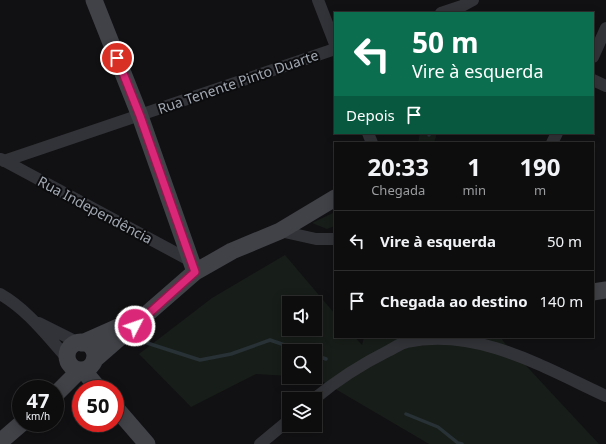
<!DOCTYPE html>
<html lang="pt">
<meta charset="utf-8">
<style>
body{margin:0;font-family:"Noto Sans",sans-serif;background:#161617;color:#f1f3f6;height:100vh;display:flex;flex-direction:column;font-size:15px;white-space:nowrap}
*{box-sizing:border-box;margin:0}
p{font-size:13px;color:#9a9c9e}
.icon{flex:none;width:22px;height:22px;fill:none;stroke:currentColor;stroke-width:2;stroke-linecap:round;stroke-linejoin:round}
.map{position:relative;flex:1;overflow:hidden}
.side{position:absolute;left:334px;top:142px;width:260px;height:196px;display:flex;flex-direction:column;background:#0d0d0e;border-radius:0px;box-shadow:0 2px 10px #0003,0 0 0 1px #2d2d2e}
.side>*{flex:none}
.banner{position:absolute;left:334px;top:12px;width:260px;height:122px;border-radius:0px;box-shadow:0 2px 10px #0003,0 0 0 1px #2d2d2e;background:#0b6e4f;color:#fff;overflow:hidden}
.tools{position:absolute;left:282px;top:296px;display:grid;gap:8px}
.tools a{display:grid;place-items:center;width:40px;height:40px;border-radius:0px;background:#0d0d0e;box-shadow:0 2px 10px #0003,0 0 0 1px #2d2d2e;font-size:20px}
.speed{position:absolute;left:12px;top:380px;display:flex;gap:8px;font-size:20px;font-weight:700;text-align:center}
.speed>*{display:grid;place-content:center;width:52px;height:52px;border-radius:50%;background:#0d0d0e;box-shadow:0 2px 10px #0003,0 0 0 1px #2d2d2e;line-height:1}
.speed small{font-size:10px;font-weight:400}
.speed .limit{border:6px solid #d22;background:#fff;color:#111}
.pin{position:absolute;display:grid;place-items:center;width:34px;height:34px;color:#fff;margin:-17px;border:2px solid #fff;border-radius:50%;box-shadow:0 1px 4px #0007}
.me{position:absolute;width:44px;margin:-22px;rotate:49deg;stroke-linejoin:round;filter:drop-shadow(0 0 3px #0008)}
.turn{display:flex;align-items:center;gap:14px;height:84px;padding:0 12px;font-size:18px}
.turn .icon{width:52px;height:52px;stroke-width:2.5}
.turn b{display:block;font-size:28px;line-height:34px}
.then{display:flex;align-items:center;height:38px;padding:0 12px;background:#0003;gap:8px;font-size:15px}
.eta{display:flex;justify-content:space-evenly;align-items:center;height:68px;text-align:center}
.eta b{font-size:24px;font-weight:700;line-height:28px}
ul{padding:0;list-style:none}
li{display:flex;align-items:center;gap:12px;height:60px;padding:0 12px;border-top:1px solid #2d2d2e}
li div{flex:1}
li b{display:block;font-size:15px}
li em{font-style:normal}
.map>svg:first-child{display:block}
.green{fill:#171d18;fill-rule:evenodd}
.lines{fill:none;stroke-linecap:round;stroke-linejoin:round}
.stream{stroke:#283136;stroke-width:3.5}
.street{stroke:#323338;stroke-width:12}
.secondary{stroke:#404248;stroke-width:17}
.route-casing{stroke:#8e194d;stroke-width:10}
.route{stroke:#db2777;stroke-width:7}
.labels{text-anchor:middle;stroke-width:4;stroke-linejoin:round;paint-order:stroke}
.street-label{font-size:14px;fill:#a2a9b3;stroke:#0c0c0e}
</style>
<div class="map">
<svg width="606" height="444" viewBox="0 0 606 444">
<rect width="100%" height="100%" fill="#111113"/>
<!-- green -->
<path class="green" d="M420,133H437L434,143H418Z
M335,212V226L327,229L312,223Z
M285,255L335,314V337H355L362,345L364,337H501L503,341L599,444H429L315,377V351H289V376L256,374L191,407L139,354L212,298ZM289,303H315V329H289Z"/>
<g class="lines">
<!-- stream -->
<path class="stream" d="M429,135V133
M144,342L200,360L231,354L270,340L302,351
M315,355L326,359
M406,414L438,427L458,443L462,444"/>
<!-- street -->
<path class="street" d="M318,0L335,44
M441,13L462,6L473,0
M593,57L606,28
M593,80L606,86
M368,133L372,143
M552,143L557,133
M1,159L191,261
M4,161L335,49
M280,231L316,239H335
M0,294C28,310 47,336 68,359
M39,323L79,343
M314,399C337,380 362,364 388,351C394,348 401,343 407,342C477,327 545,368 606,396
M260,444L289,420"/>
<!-- secondary -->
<path class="secondary" d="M94,0L140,116L195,272
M593,292L606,290
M67 356a14 14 0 1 1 28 0a14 14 0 1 1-28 0Z
M82,343L134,320
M94,360L195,272L232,251L280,231L335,198
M83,370L99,389
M55,395L80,370
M115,407L147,444
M0,442L22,423"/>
</g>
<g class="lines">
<defs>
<path id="route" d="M117,58L140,116L195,272L135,326"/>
</defs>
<!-- route casing -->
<use href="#route" class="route-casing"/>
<!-- route -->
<use href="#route" class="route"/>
</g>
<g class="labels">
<!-- street labels -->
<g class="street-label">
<text transform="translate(238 82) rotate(-19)" y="5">Rua Tenente Pinto Duarte</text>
<text transform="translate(95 210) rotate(28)" y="5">Rua Independência</text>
</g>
</g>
</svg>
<div class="tools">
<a><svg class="icon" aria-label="sound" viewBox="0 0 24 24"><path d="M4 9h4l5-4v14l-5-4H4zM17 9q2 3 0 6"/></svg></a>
<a><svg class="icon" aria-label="search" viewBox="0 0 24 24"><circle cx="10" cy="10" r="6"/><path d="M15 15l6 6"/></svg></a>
<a><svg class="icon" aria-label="layers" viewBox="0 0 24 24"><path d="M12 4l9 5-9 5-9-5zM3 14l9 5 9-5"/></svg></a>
</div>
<div class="speed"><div>47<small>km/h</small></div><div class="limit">50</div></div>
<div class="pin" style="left:117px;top:58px;background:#d93025"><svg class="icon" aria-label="arrive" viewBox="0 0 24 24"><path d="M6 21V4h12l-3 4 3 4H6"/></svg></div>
<svg class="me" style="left:135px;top:326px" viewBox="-20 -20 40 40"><circle r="17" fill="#db2777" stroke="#fff" stroke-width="3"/><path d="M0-11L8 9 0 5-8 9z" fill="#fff"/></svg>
<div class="banner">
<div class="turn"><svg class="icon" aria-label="left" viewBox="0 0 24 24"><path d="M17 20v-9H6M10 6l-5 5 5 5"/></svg><div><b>50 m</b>Vire à esquerda</div></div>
<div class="then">Depois<svg class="icon" aria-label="arrive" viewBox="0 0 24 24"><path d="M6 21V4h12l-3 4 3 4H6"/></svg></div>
</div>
<section class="side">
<div class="eta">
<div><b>20:33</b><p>Chegada</p></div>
<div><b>1</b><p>min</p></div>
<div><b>190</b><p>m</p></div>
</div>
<ul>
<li><svg class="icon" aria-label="left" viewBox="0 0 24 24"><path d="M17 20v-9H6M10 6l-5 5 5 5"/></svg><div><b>Vire à esquerda</b></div><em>50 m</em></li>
<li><svg class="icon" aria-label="arrive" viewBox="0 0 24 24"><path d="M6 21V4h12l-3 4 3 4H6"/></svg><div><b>Chegada ao destino</b></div><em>140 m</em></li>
</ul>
</section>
</div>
